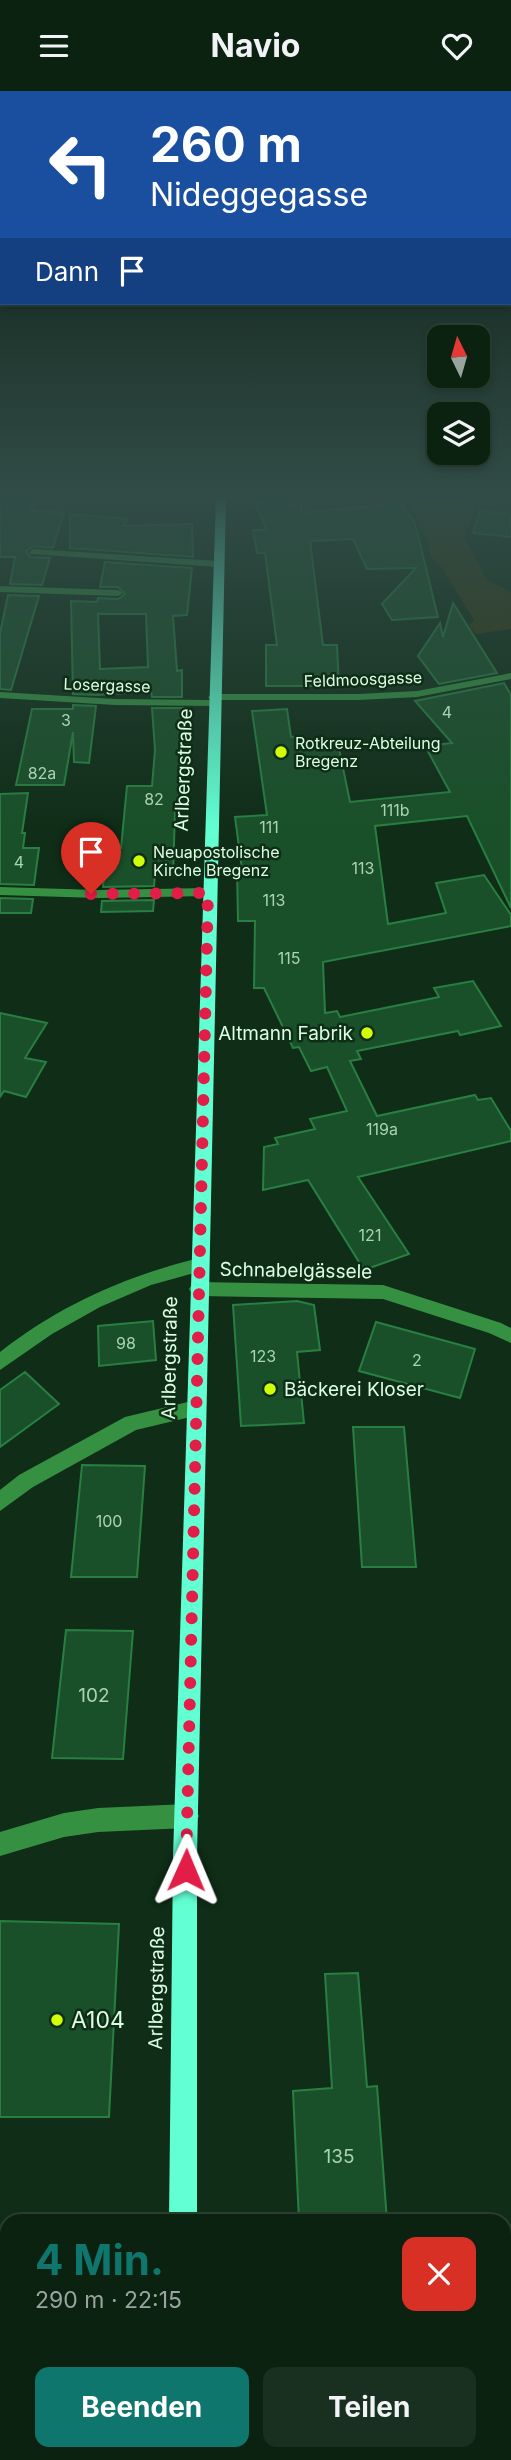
<!DOCTYPE html>
<html lang="de">
<meta charset="utf-8">
<style>
body{margin:0;font-family:Inter,sans-serif;background:#192f1f;color:#f1f3f6;height:100vh;display:flex;flex-direction:column;font-size:26px;white-space:nowrap}
*{box-sizing:border-box;margin:0}
p{font-size:23px;color:#9aa49f}
.icon{flex:none;width:38px;height:38px;fill:none;stroke:currentColor;stroke-width:2;stroke-linecap:round;stroke-linejoin:round}
.map{position:relative;flex:1;overflow:hidden}
.drawer{position:absolute;left:0px;top:2123px;width:511px;height:247px;display:flex;flex-direction:column;background:#0b2211;border-radius:21px 21px 0 0;box-shadow:0 4px 10px #0003,0 0 0 2px #2b3f31}
.drawer>*{flex:none}
.top-card{position:absolute;left:0px;top:0px;width:511px;height:214px;box-shadow:0 4px 10px #0003,0 0 0 2px #2b3f31;background:#1a4fa0;color:#fff;overflow:hidden}
.needle{width:46px;rotate:355deg}
.tools{position:absolute;left:427px;top:234px;display:grid;gap:14px}
.tools a{display:grid;place-items:center;width:63px;height:63px;border-radius:14px;background:#0b2211;box-shadow:0 4px 10px #0003,0 0 0 2px #2b3f31;font-size:35px}
.pin{position:absolute;display:grid;place-items:center;width:60px;height:60px;color:#fff;margin:-72px -30px;border-radius:50% 50% 50% 0;rotate:-45deg;box-shadow:0 0 7px #0007}
.pin .icon{rotate:45deg}
.me{position:absolute;width:77px;margin:-38px;rotate:1deg;stroke-linejoin:round;filter:drop-shadow(0 0 5px #0008)}
.turn{display:flex;align-items:center;gap:24px;height:147px;padding:0 35px;font-size:32px}
.turn .icon{width:91px;height:91px;stroke-width:2.5}
.turn b{display:block;font-size:49px;line-height:60px}
.then{display:flex;align-items:center;height:66px;padding:0 35px;background:#0003;gap:14px;font-size:26px}
.round{display:grid;place-items:center;flex:none;width:74px;height:74px;border-radius:14px;background:#192f1f}
.summary{display:flex;align-items:center;justify-content:space-between;height:119px;padding:0 35px}
h1{font-size:42px;font-weight:700;line-height:52px;color:#0f766e}
.cta{display:flex;gap:14px;margin-top:auto;padding:14px 35px}
.cta a{flex:1;height:80px;border-radius:14px;background:#0f766e;color:#fff;font-size:28px;font-weight:700;line-height:80px;text-align:center}
.cta a+a{background:#192f1f;color:#f1f3f6}
header{display:flex;justify-content:space-between;align-items:center;height:91px;padding:0 35px;background:#0b2211;font-size:32px;font-weight:700}
.map>svg:first-child{display:block}
.green{fill:#363811}
.building{fill:#195029;stroke:#287f41;stroke-width:2;fill-rule:evenodd}
.lines{fill:none;stroke-linecap:round;stroke-linejoin:round}
.minor{fill:#359141;fill-rule:evenodd}
.major{fill:#62ffd3;fill-rule:evenodd}
.route{stroke:#e11d48;stroke-width:12;stroke-dasharray:0 21.6}
.poi-dot{fill:#d0ff07;stroke:#0f2d17;stroke-width:2.5}
.labels{text-anchor:middle;stroke-width:5;stroke-linejoin:round;paint-order:stroke}
.far-street-label{font-size:16px;fill:#dbffe2;stroke:#0f2d17}
.number-label{font-size:16px;fill:#aad3b4}
.far-poi-label{font-size:16px;fill:#dbffe2;stroke:#0f2d17;text-anchor:start}
.street-label{font-size:19px;fill:#dbffe2;stroke:#0f2d17}
.poi-label{font-size:19px;fill:#dbffe2;stroke:#0f2d17;text-anchor:end}
.near-number-label{font-size:19px;fill:#aad3b4}
.near-poi-label{font-size:23px;fill:#dbffe2;stroke:#0f2d17;text-anchor:start}
</style>
<header><svg class="icon" aria-label="menu" viewBox="0 0 24 24"><path d="M4 6h16M4 12h16M4 18h16"/></svg>Navio<svg class="icon" aria-label="heart" viewBox="0 0 24 24"><path d="M12 20l-8-8c-3-5 5-10 8-4 3-6 11-1 8 4z"/></svg></header>
<div class="map">
<svg width="511" height="2369" viewBox="0 0 511 2369">
<rect width="100%" height="100%" fill="#0f2d17"/>
<!-- green -->
<path class="green" d="M404,405H478L465,447L487,489L511,501V538L475,543L469,534L474,529L443,478L430,464L427,447L419,437L413,413H406Z"/>
<!-- building -->
<path class="building" d="M0,405H44L29,419L64,422L53,457L34,455L26,460L30,466L50,467L42,494L10,493L15,466H0Z
M284,411V414L301,413L302,422L400,412L415,432L438,526L392,529L382,513L416,477L367,478L353,448L310,450L323,554H337L339,595H266V554H277L265,462H257L253,439H267L255,412Z
M480,420L511,423V446L473,442Z
M70,423L128,428L124,435L192,433L193,466L70,457Z
M105,471L192,477L187,524L173,525L177,580L182,579V606H152L151,600L98,604L73,603L71,510L97,511L98,507L118,508L125,503L118,496H100ZM98,523H146L148,576L100,578Z
M8,504L39,505L11,599L0,598V542Z
M453,512L497,582L439,593L418,565L440,532L443,546Z
M504,592L511,604V817L467,725L375,735L388,833L446,822L436,792L484,784L511,824V835L323,871L325,922L337,920L340,926L439,906L434,897L473,890L501,935L460,944L458,940L357,960L361,968L350,970L377,1025L475,1004L478,1009L491,1007L511,1040V1050L358,1086L409,1163L364,1179L308,1089L263,1099L264,1056L278,1053L275,1047L315,1038L310,1028L347,1020L327,976L311,980L299,956L293,957L264,897H254L255,830H238L237,779H242L235,726L267,724L252,620L287,618L291,646L302,645L303,649L337,648L350,711L450,701L425,655L452,652L415,610Z
M73,614L96,615L89,672L74,671L73,641L64,694H16L32,618H73Z
M152,617H189L188,684H183L181,721H175L173,784H155L154,795L103,796L106,757H121L127,695H152L155,659Z
M28,702L22,742H25L23,757H39L34,794L0,793V703Z
M0,807L33,808L31,822H0Z
M154,809L153,820L101,821L102,810Z
M0,922L47,932L25,967L46,971L26,1006L4,1000L0,1006Z
M297,1210L314,1214L320,1259L297,1261L304,1332L241,1335L233,1214Z
M153,1230L156,1269L99,1275L98,1235Z
M376,1231L475,1258L460,1307L359,1280Z
M25,1281L59,1313L0,1356V1299Z
M353,1336H404L416,1476H362Z
M82,1374L145,1375L137,1486H71Z
M66,1539L133,1540L123,1668L52,1667Z
M0,1830L119,1833L109,2026H0Z
M358,1882L367,1996L377,1995L387,2130H299L293,2000L332,1997L325,1883Z"/>
<g class="lines">
<!-- minor -->
<path class="minor" d="M34,458L218,470L223,473L218,476L30,463L29,461Z
M0,495L118,499L123,502L118,505L0,501Z
M511,582V588L417,606L358,609H217L219,612L213,615L115,614L0,607V601L115,608L210,609L208,606L214,603H358L417,600Z
M0,796L98,799L208,797L215,801L208,805L98,807L0,804Z
M199,1167L205,1169L208,1174L205,1179L151,1194L100,1216L52,1243L0,1279V1261C60,1214 126,1185 199,1167Z
M198,1191L383,1194L501,1232L511,1237V1252L489,1242L383,1208L198,1205L192,1203L189,1198L192,1193Z
M196,1309L203,1311L205,1317L203,1323L136,1339L33,1396L0,1420V1399L19,1384L125,1326Z
M187,1713L195,1717L199,1725L195,1733L187,1737L98,1741L64,1746L0,1765V1741L64,1722L98,1717Z"/>
<!-- major -->
<path class="major" d="M216,405H226L197,1766V2130H169L173,1766Z
M173,2362H203V2369H173Z"/>
</g>
<!-- sky -->
<linearGradient id="sky" x2="0" y2="1"><stop stop-color="#08190d"/><stop offset="0.55" stop-color="#314c47"/><stop offset="1" stop-color="#314c47" stop-opacity="0"/></linearGradient>
<rect width="511" height="737" fill="url(#sky)"/>
<g class="lines">
<!-- route -->
<path class="route" d="M91,803L208,802L186,1779"/>
</g>
<!-- markers -->
<g class="poi-dot">
<circle cx="281" cy="661" r="7"/>
<circle cx="139" cy="770" r="7"/>
<circle cx="367" cy="942" r="7"/>
<circle cx="270" cy="1298" r="7"/>
<circle cx="57" cy="1929" r="7"/>
</g>
<g class="labels">
<!-- far-street labels -->
<g class="far-street-label">
<text transform="translate(363 588) rotate(-2)" y="6">Feldmoosgasse</text>
<text transform="translate(107 594) rotate(2)" y="6">Losergasse</text>
</g>
<!-- number labels -->
<g class="number-label">
<text x="447" y="627">4</text>
<text x="66" y="635">3</text>
<text x="42" y="688">82a</text>
<text x="154" y="714">82</text>
<text x="395" y="725">111b</text>
<text x="269" y="742">111</text>
<text x="19" y="777">4</text>
<text x="363" y="783">113</text>
<text x="274" y="815">113</text>
<text x="289" y="873">115</text>
<text x="382" y="1044">119a</text>
<text x="370" y="1150">121</text>
<text x="126" y="1258">98</text>
<text x="263" y="1271">123</text>
<text x="417" y="1275">2</text>
<text x="109" y="1436">100</text>
</g>
<!-- far-poi labels -->
<g class="far-poi-label">
<text x="295" y="658">Rotkreuz-Abteilung<tspan x="295" dy="18">Bregenz</tspan></text>
<text x="153" y="767">Neuapostolische<tspan x="153" dy="18">Kirche Bregenz</tspan></text>
</g>
<!-- street labels -->
<g class="street-label">
<text transform="translate(183 679) rotate(-88)" y="7">Arlbergstraße</text>
<text transform="translate(296 1179) rotate(1)" y="7">Schnabelgässele</text>
<text transform="translate(169 1267) rotate(-89)" y="7">Arlbergstraße</text>
<text transform="translate(156 1897) rotate(-89)" y="7">Arlbergstraße</text>
</g>
<!-- poi labels -->
<g class="poi-label">
<text x="353" y="949">Altmann Fabrik</text>
<text x="284" y="1305" text-anchor="start">Bäckerei Kloser</text>
</g>
<!-- near-number labels -->
<g class="near-number-label">
<text x="94" y="1611">102</text>
<text x="339" y="2072">135</text>
</g>
<!-- near-poi labels -->
<g class="near-poi-label">
<text x="71" y="1937">A104</text>
</g>
</g>
</svg>
<div class="tools">
<a><svg class="needle" viewBox="-14 -14 28 28"><path d="M0-13l5 13h-10z" fill="#e53935"/><path d="M0 13l5-13h-10z" fill="#9aa49f"/></svg></a>
<a><svg class="icon" aria-label="layers" viewBox="0 0 24 24"><path d="M12 4l9 5-9 5-9-5zM3 14l9 5 9-5"/></svg></a>
</div>
<div class="pin" style="left:91px;top:803px;background:#d93025"><svg class="icon" aria-label="arrive" viewBox="0 0 24 24"><path d="M6 21V4h12l-3 4 3 4H6"/></svg></div>
<svg class="me" style="left:186px;top:1779px" viewBox="-20 -20 40 40"><path d="M0-17L14 15 0 8-14 15z" fill="#e11d48" stroke="#fff" stroke-width="4"/></svg>
<div class="top-card">
<div class="turn"><svg class="icon" aria-label="left" viewBox="0 0 24 24"><path d="M17 20v-9H6M10 6l-5 5 5 5"/></svg><div><b>260 m</b>Nideggegasse</div></div>
<div class="then">Dann<svg class="icon" aria-label="arrive" viewBox="0 0 24 24"><path d="M6 21V4h12l-3 4 3 4H6"/></svg></div>
</div>
<section class="drawer">
<div class="summary"><div><h1>4 Min.</h1><p>290 m · 22:15</p></div><a class="round" style="background:#d93025;color:#fff"><svg class="icon" aria-label="close" viewBox="0 0 24 24"><path d="M6 6l12 12M18 6L6 18"/></svg></a></div>
<div class="cta"><a>Beenden</a><a>Teilen</a></div>
</section>
</div>
